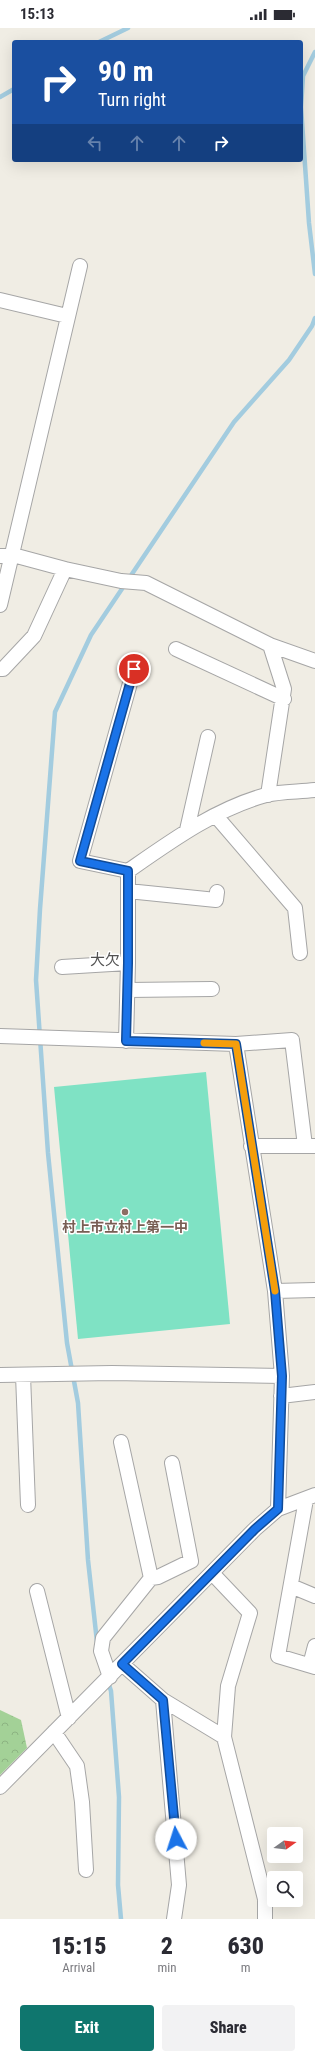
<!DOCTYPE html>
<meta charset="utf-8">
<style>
body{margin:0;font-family:"Roboto Condensed","Noto Sans JP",sans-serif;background:#f2f2f3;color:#2b2b33;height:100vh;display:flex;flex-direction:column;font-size:15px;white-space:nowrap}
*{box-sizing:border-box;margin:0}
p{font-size:13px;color:#7c7c81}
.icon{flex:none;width:22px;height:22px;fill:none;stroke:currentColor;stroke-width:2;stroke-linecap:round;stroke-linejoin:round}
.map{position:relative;height:1891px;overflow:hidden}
.sheet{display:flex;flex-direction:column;background:#fff;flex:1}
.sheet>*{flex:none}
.hud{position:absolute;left:12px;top:12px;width:291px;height:122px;border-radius:4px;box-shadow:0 4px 16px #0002;background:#1a4fa0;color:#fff;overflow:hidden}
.needle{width:26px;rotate:75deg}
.fabs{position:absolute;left:267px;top:1799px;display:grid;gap:8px}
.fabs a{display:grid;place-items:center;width:36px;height:36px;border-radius:4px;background:#fff;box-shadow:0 4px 16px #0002;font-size:20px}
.pin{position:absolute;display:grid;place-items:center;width:34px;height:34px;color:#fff;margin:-17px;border:2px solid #fff;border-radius:50%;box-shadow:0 1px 4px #0007}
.me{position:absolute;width:44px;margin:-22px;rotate:355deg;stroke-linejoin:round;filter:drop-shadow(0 0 3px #0008)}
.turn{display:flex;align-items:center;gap:14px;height:84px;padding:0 20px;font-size:18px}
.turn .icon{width:52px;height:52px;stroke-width:2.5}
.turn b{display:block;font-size:28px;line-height:34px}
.lanes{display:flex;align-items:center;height:38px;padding:0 20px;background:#0003;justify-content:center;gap:20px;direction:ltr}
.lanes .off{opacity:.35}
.eta{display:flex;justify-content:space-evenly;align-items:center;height:68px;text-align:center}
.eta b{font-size:24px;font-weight:800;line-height:28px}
.cta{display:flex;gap:8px;margin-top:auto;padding:8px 20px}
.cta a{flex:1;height:46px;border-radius:4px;background:#0f766e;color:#fff;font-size:16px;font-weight:800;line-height:46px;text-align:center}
.cta a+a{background:#f2f2f3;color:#2b2b33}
.status{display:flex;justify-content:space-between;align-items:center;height:28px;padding:0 20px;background:#fff;direction:ltr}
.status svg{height:11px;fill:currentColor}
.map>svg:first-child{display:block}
.forest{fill:url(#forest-crowns)}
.pitch{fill:#7fe2c4}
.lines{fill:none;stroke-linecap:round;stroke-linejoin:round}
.stream{stroke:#a3ccdf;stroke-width:4.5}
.minor-casing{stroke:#a6a6a6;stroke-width:16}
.minor{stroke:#fff;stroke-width:14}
.route-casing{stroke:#114b97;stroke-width:10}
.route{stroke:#1a73e8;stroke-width:7}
.slow{stroke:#f59e0b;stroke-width:7}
.education-dot{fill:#8d6e63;stroke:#fff;stroke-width:1.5}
.labels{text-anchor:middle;stroke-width:3;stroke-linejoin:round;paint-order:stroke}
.education-label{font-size:14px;font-weight:bold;fill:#785e54;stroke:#fff}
.neighbourhood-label{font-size:15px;fill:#525252;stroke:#fff}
</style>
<div class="status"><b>15:13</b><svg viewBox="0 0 49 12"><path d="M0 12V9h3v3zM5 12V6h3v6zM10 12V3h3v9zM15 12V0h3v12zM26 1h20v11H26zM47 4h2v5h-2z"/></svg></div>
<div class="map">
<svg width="315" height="1891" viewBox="0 0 315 1891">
<defs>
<pattern id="forest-crowns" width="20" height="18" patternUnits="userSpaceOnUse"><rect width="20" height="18" fill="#a3d197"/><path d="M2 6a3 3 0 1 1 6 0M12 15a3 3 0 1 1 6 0" fill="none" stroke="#8cb382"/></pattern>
</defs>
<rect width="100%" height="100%" fill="#f0ede4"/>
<!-- forest -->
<path class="forest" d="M0,1682L21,1692L27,1720L0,1747Z"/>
<!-- pitch -->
<path class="pitch" d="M206,1044L230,1296L78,1311L54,1059Z"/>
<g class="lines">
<!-- stream -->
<path class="stream" d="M99,14L128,0
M315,24L303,48L301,79L309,195L315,246
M0,69L14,61
M97,1614L88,1532L78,1375L67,1315L48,1125L36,952L40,881L55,684L91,607L234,394L289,332L312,298L315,290
M108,1654L111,1663L119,1769L118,1857L121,1891"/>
<defs>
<path id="minor" d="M0,272L67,288
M0,528L13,527L65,541L34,608L3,641H0
M65,541L121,553L146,555L270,617
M0,577L80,238
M176,621L284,671
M268,767L284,661L270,617L315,633
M216,788L295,880L300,925
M187,802L208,709
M128,843L80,833L134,641
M128,863L216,872L217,864
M62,939L128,935
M128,962L212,961
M0,1008L236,1016L275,1263L282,1348L278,1481
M126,1013L128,935V843C171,813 215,781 266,767C282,763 299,764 315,762
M236,1016L292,1012L305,1118
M251,1118H315
M275,1263L315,1262
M0,1347L112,1345L282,1348
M23,1347L28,1477
M281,1368L315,1364
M305,1477L278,1628L315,1639
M212,1545L250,1585L228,1658L224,1709
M151,1550L158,1549L191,1533L172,1435
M291,1558L315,1568
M37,1563L69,1690
M122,1636L163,1672L224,1709L265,1871V1891
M310,1637L315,1618
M110,1649L101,1623L103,1610L151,1550L121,1414
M163,1672L179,1857L174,1891
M54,1704L77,1738L82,1774L86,1842
M0,1759L255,1501L278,1481L315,1467"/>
</defs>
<!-- minor casing -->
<use href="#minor" class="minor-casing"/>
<!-- minor -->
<use href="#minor" class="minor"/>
</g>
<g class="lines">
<defs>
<path id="route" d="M134,641L80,833L128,843V935L126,1013L236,1016L275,1263L282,1348L278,1481L255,1501L122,1636L163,1672L176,1811"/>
</defs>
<!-- route casing -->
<use href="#route" class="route-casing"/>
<!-- route -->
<use href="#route" class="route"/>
<!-- slow -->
<path class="slow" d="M204,1015L236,1016L275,1263"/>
</g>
<!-- markers -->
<circle class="education-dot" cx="125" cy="1184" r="4"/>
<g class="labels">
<!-- education labels -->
<g class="education-label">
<text x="125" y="1204">村上市立村上第一中</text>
</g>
<!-- neighbourhood labels -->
<g class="neighbourhood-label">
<text x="105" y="937">大欠</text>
</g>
</g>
</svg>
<div class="fabs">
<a><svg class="needle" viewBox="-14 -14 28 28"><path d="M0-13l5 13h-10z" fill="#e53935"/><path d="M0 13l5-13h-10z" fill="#7c7c81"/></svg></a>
<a><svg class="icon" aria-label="search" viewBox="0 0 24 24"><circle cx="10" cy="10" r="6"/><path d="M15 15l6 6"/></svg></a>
</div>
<div class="pin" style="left:134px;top:641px;background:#d93025"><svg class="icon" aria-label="arrive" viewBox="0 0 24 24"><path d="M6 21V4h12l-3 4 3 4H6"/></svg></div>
<svg class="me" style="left:176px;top:1811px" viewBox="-20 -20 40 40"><circle r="19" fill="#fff"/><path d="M0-13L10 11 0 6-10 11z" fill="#1a73e8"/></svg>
<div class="hud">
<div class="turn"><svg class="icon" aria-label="right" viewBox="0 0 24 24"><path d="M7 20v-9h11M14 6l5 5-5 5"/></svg><div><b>90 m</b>Turn right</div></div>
<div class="lanes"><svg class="icon off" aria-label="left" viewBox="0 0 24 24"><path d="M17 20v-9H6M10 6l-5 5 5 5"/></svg><svg class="icon off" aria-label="ahead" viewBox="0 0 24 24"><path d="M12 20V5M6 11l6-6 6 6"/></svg><svg class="icon off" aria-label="ahead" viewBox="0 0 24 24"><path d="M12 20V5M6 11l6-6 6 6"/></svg><svg class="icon" aria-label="right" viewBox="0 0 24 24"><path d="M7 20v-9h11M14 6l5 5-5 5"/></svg></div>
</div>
</div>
<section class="sheet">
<div class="eta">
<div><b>15:15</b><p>Arrival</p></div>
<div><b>2</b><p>min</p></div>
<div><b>630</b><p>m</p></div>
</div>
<div class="cta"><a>Exit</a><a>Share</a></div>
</section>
